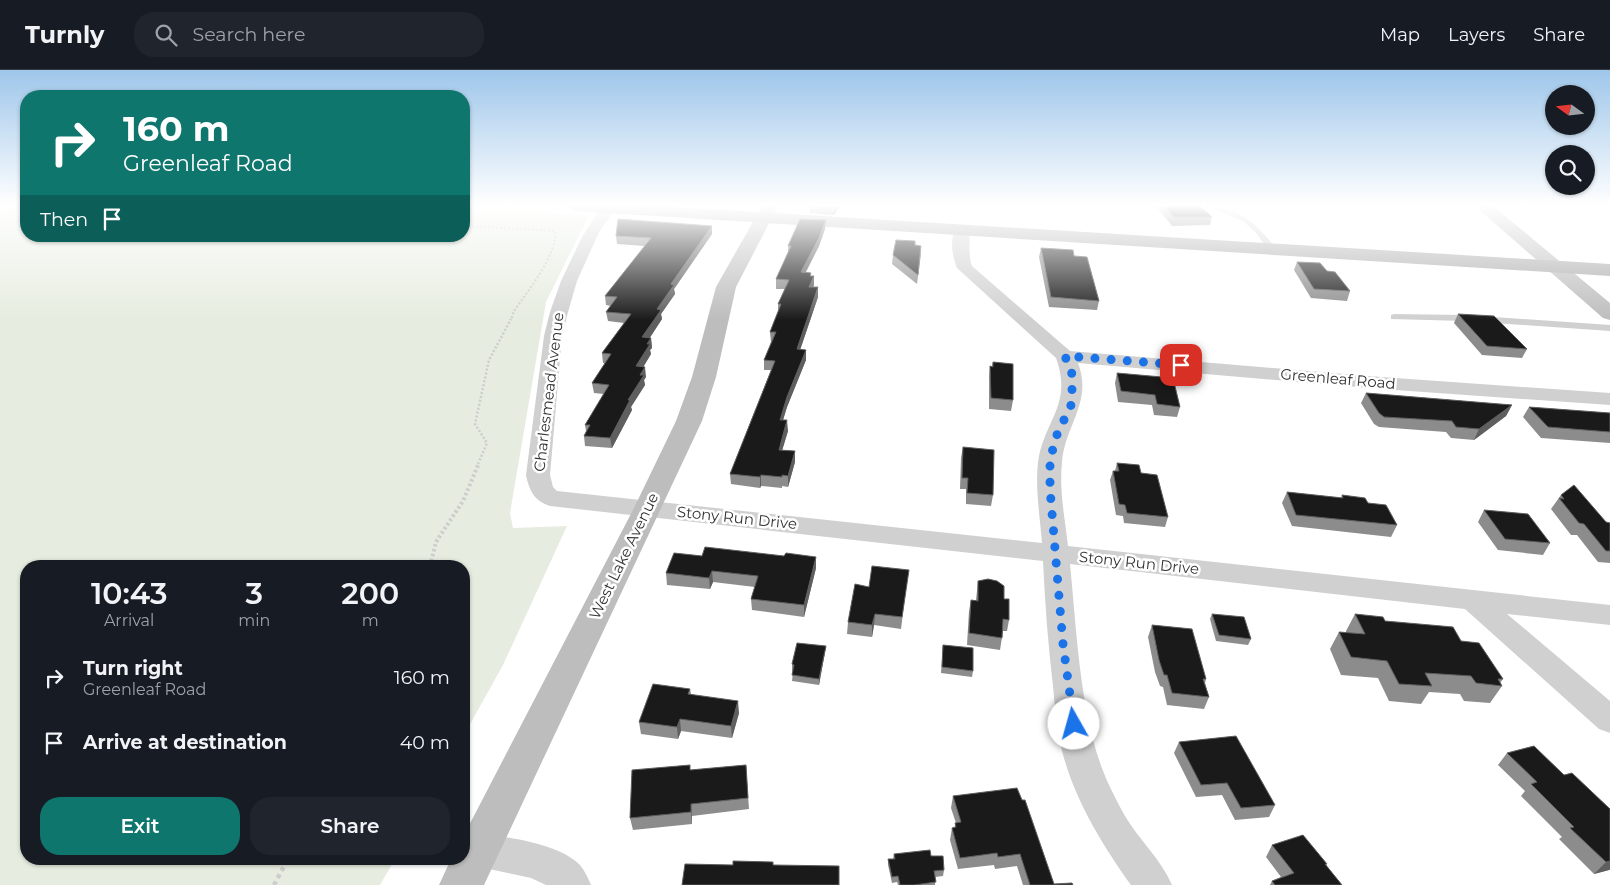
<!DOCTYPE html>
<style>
body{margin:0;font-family:Montserrat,sans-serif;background:#20242c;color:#f1f3f6;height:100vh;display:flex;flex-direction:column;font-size:19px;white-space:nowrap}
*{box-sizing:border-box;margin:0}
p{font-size:16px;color:#9ea1a6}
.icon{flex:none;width:28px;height:28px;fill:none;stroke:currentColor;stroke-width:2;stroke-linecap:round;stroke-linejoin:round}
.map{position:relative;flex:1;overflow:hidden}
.sheet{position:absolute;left:20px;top:490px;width:450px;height:305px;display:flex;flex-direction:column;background:#171b24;border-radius:20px;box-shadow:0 1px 4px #0004}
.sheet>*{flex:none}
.banner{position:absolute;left:20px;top:20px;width:450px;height:152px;border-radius:20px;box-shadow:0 1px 4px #0004;background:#0f766e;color:#fff;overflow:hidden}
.needle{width:32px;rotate:285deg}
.tools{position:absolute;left:1545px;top:15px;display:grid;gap:10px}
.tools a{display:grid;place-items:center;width:50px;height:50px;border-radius:50%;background:#171b24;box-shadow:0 1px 4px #0004;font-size:25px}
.pin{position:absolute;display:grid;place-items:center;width:42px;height:42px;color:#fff;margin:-21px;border-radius:10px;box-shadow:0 2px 8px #0006}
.me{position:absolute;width:55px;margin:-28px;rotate:353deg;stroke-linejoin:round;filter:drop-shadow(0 0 4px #0008)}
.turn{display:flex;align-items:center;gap:18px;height:105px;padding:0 20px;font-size:22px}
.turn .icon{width:65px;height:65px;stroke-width:2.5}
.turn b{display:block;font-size:35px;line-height:42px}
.then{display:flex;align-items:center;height:48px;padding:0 20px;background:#0003;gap:10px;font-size:19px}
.eta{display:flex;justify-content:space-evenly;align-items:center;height:85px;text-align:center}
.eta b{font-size:30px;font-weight:600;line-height:35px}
.action{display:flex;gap:10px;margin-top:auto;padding:10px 20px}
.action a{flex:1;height:58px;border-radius:20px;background:#0f766e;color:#fff;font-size:20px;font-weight:600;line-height:58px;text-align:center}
.action a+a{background:#20242c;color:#f1f3f6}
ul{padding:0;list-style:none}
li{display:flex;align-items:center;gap:15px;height:65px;padding:0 20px}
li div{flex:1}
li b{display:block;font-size:19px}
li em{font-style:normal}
header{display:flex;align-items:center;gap:30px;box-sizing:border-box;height:70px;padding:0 25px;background:#171b24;border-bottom:1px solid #363941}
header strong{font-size:24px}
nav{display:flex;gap:28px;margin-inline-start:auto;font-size:18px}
.search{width:350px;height:45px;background:#20242c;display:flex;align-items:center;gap:12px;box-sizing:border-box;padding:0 18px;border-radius:20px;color:#9ea1a6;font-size:19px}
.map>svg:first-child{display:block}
.green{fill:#e6ecdf}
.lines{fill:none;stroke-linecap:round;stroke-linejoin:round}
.path-far3{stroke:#cdcdcd;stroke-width:2;stroke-dasharray:2 2;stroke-linecap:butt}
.path-far2{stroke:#cdcdcd;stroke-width:2.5;stroke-dasharray:2 2;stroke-linecap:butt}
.path-far1{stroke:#cdcdcd;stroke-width:4;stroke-dasharray:2.5 2.5;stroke-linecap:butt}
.path{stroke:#cdcdcd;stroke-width:4.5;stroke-dasharray:4 4;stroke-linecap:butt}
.lane{fill:#d0d0d0;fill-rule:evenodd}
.street{fill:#d0d0d0;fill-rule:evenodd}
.secondary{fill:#bdbdbd;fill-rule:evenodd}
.primary{fill:#ababab;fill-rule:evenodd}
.wall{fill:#8c8c8c}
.shaded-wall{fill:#5f5f5f}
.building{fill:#1a1a1a;stroke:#5f5f5f}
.route{stroke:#1a73e8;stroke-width:9;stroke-dasharray:0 16.2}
.labels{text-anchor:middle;stroke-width:5;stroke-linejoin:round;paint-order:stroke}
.street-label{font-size:15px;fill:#333;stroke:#fff}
</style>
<header>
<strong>Turnly</strong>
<div class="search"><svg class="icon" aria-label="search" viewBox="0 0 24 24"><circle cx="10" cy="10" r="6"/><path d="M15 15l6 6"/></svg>Search here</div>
<nav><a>Map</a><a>Layers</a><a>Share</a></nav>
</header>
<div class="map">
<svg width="1610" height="815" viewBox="0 0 1610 815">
<rect width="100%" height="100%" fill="#fff"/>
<!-- green -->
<path class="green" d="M0,136H26V166H464V137L589,145L546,232L510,443L513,458L567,456L503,595L464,665V496H26V789H395L380,815H0Z"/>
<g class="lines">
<!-- path-far3 -->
<path class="path-far3" d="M1605,136L1610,142
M464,156L555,161C558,184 527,222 514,241L511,250"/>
<!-- path-far2 -->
<path class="path-far2" d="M478,394L487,373L475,354L489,290L511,249"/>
<!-- path-far1 -->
<path class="path-far1" d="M430,496L436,472L463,431L479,393"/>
<!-- path -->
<path class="path" d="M274,815L288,789"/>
<!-- lane -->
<path class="lane" d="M1205,136C1237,136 1258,154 1276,179L1269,181L1256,163L1243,151Z
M1394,244L1465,245L1610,255V261L1465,251L1391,249V245Z"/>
<!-- street -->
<path class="street" d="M602,136H617L599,162L577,211L568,242L562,266L550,405L553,417L557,421L1042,473C1040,447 1035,418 1038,392C1044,350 1073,335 1056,288L957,198C952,186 949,168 957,157H967C972,165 967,183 972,196L1070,281L1381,307L1610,323V335L1381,319L1078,293C1093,332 1065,355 1062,392C1059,420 1065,449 1068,476L1610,535V555L1507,544L1610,631V663L1599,659L1465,539L1070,494C1077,563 1080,653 1109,715C1114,725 1119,736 1125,746C1139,770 1161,789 1172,815H1131C1101,773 1073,727 1061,677C1056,657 1055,636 1053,616C1048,575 1045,533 1043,491L550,436C534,431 529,420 526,405L544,266L550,242L561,211L582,167Z
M480,763C509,768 558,773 580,795C585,801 588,808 591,815H546L531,808L480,797L467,792C463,783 463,777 467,768Z"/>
<!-- secondary -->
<path class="secondary" d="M762,136H778L736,217L716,307L702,351L484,815H439L451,789H464V765L634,438L676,351L692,307L716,217Z
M1475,136H1493L1610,233V250L1603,248Z"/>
<!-- primary -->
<path class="primary" d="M568,136H659L1610,194V206L576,141L570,139Z"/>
</g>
<!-- wall -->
<path class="wall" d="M810,136H840L834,145L810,143Z
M1156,136H1200L1212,147L1210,155L1172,156Z
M825,159L819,176L806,202L811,203V206H814V215L813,217H818V227L800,280H806V290L787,337L783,350L788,361L782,380L795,392L788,417L782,416V418L761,416L760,418L731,414L730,404L771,300H764V290L771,272L770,262L778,242V234L785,219H776V209L788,183V176Z
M712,164L674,219L675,224L661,244L662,249L649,268H651L652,278L650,280L651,284L643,297L646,307L644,310L645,315L631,337L632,340L612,378L585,376L584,366L586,361L585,355L604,324L594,323L592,313L605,293H603L602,283L624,253L608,251L606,242L611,236L606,235L605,226L645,176L617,174L616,166Z
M915,175L921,184L917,214L892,194L893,185Z
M1041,178L1099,231L1097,240L1049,237L1039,187Z
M1297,192L1327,201L1350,221L1347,231L1311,228L1294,200Z
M1458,244L1527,279L1522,288L1482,285L1454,253Z
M993,292L1013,330L1011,341L989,339V306L990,296H992Z
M1117,303L1180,337L1177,347L1154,345L1152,335L1118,332L1115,313Z
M1366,323L1512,335L1506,346L1474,370L1451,368L1446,362L1379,357L1374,354L1361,333Z
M1529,337L1610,343V373L1541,368L1523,347Z
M963,377L993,425L991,436L966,434V419H960L961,388Z
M1117,393L1141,403L1168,447L1165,457L1124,453L1123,446L1116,445L1110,410L1113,401H1115Z
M1287,422L1341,428L1342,425L1368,433L1397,455L1391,467L1292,456L1282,433Z
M1561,425L1606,452L1610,453V493L1598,492L1577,465H1571L1551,439Z
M1484,440L1550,473L1543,485L1498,480L1478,452Z
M674,483L816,498L804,547L752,540L751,529L755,517L713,512L710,519L667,515L666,503Z
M978,511L1004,529L1009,550L1007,561H1003L1000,580L967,575L969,541L971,530H976Z
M907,512L901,559L874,555L872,567L847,564L848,552L869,517Z
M1212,544L1251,569L1248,575L1216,571L1210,549Z
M1355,544L1461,571L1503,609L1500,613L1502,616L1490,633L1464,631L1460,624L1429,622L1421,634L1389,631L1378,608L1341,605L1330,579L1339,562H1346V561Z
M1152,555L1206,609L1205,613L1209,627L1204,639L1167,635L1163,617L1160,616L1155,602L1148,567Z
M943,575L973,601L972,607L941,603Z
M826,576L825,582L819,615L792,611L793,601L792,600V594Z
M690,619L691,624L739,643L732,668L681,661L678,669L641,664L639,652Z
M1179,672L1275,735L1269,747L1235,750L1222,725L1196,727L1174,683Z
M1507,683L1564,705L1610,739V800H1609L1594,804L1559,769L1562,767L1521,726L1525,721L1498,695Z
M746,695L749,739L692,746V754L633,760L630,748L691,700Z
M953,726L1054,814L1073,815H1023L1017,796L995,799L994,795L958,799L950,770L952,758H954L956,753L951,738Z
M1272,775L1327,794L1326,795L1342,815H1270L1272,811L1281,807L1266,787Z
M894,784L944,800L943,806L935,807V815H898L897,812L892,813L888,795V789H893Z"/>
<!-- shaded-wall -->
<path class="shaded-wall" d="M835,136H840L834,145V137Z
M826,150L825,159L819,176L801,211V202Z
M712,156V164L674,219L675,224L661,244L662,249L644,277L642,267L657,239L671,214Z
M811,203V211L814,206V215L809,226L810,206Z
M818,217V227L797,289V279Z
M651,268L652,278L650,280L651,284L638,306L636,296L647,274Z
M806,280V290L787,337L780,360V350L787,327Z
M645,297L646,307L644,310L645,315L631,337L632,340L612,378L610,368L640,305Z
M1512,335L1506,346L1474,370L1479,359Z
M787,350L788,361L779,391V380Z
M795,381V392L788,417V406Z
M761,405V416L760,418V407Z
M816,487V498L804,547V535Z
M712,501L713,512L710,519L709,508Z
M875,544L874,555L872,567V555Z
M826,576L825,582L819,615V609Z
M738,631L739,643L732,668L731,656Z
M680,649L681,661L678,669L677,657Z
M691,734L692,746V754L691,742Z
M1610,791V799L1609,800L1594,804L1606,792Z"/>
<!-- building -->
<path class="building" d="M1164,136H1200L1212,147H1174Z
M618,149L712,156L671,214L674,215L657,239L661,240L642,267L651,268L647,274H650L636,296L645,297L640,305H644L628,330H630L610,368L584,366L590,355H585L609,315L592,313L611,284L602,283L631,244L606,242L617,227L605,226L651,168L616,166Z
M800,149L826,150L819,168L801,202L811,203L810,206H814L809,217H818L797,279L806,280L787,327L780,350H787L779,380L795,381L788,406L782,405V407L761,405L760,407L730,404L775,291L764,290L776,262H770L781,234H778L789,210L776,209L791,176H788Z
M896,170L915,171V175L921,176L918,205L893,185Z
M1041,178L1073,180L1074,186L1087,187L1099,231L1051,227Z
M1297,192L1320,193L1327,201L1335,202L1350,221L1314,219Z
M1458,244L1494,246L1527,279L1487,276Z
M993,292L1013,294V330L991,328L990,296L993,297Z
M1117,303L1173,308L1180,337L1157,334L1155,325L1121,321Z
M1366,323L1512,335L1479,359L1456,357L1452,351L1384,347L1379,343Z
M1529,337L1610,343V362L1548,357Z
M963,377L994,380L993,425L967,423L968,408H962Z
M1117,393L1139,395L1141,403L1157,405L1168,447L1127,443L1125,435L1119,434L1113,401H1119Z
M1574,415L1606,452L1610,453V481H1606L1584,454L1579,453L1559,428L1564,429L1561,425Z
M1287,422L1343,428L1342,425L1365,428L1368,433L1386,435L1397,455L1296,445Z
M1484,440L1528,444L1550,473L1505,469Z
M705,477L784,486L786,483L816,487L804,535L751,529L758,506L712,501L709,508L666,503L674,483L702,486Z
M872,496L909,500L902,547L875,544L872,555L848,552L855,514L869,517Z
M988,509L997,511L1004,516V529H1009V550L1003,549L1002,568L969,563L971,530L978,531V511Z
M1212,544L1244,547L1251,569L1219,565Z
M1355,544L1383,547L1385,551L1453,557L1461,571L1479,573L1503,609H1498L1502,616L1476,613L1471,606L1425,603L1432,616L1399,614L1387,591L1351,587L1339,562L1365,564Z
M1152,555L1192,559L1206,609H1203L1209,627L1172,623L1167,605H1164L1159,590Z
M797,573L826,576L819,609L792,605L794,595L792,594Z
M943,575L973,578V601L942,597Z
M653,614L690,619L688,624L738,631L731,656L680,649L677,657L639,652Z
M1236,666L1275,735L1241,738L1227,713L1201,715L1179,672Z
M1534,676L1564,705L1572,703L1610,739V791L1606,792L1570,758L1574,757L1531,714L1537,712L1507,683Z
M690,695V700L746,695L748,728L691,734V742L630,748L632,700Z
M1017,718L1022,730H1025L1054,814L1072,813L1073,815H1030L1020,784L998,787L997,783L960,788L952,758L956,757L955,753L961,752L953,726Z
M1303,765L1327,794H1325L1342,815H1275L1272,811L1294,803L1272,775Z
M930,780L931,786H943L944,800L934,801L936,812L914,815H900L898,806L892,807L888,789H895L894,784Z
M733,791L773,792V795L839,796V815H682L685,794L733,795Z"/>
<!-- sky -->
<linearGradient id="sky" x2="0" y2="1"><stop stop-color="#9ec6ea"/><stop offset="0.54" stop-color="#fff"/><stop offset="1" stop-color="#fff" stop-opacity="0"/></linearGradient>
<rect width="1610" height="250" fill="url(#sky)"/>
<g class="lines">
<!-- route -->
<path class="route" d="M1074,654L1063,574L1050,419V392L1055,369L1072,333V304L1065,286L1181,295"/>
</g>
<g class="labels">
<!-- street labels -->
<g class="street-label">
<text transform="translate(1338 309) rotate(5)" y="5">Greenleaf Road</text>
<text transform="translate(549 322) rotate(-83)" y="5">Charlesmead Avenue</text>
<text transform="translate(737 448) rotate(6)" y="5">Stony Run Drive</text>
<text transform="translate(624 486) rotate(-64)" y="5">West Lake Avenue</text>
<text transform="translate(1139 493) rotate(6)" y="5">Stony Run Drive</text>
</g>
</g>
</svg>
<div class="tools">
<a><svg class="needle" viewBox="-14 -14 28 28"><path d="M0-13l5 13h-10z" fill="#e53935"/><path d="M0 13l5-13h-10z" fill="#9ea1a6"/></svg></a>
<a><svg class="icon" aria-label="search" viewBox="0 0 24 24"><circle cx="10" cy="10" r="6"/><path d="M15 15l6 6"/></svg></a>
</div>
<div class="pin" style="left:1181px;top:295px;background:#d93025"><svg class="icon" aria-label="arrive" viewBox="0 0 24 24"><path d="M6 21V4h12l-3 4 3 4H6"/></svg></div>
<svg class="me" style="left:1074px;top:654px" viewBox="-20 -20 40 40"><circle r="19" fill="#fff"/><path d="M0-13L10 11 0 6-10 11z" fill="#1a73e8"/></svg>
<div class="banner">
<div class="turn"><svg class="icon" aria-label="right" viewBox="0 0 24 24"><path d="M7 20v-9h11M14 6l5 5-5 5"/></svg><div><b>160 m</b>Greenleaf Road</div></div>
<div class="then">Then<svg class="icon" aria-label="arrive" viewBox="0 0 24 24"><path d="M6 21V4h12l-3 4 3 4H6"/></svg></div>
</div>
<section class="sheet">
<div class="eta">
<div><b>10:43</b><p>Arrival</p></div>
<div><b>3</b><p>min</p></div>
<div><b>200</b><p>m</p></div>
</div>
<ul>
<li><svg class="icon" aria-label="right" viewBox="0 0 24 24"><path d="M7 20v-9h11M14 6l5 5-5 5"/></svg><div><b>Turn right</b><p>Greenleaf Road</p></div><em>160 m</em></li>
<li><svg class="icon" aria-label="arrive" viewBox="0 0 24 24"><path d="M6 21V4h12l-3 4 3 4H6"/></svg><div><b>Arrive at destination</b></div><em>40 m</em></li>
</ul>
<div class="action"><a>Exit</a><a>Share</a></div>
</section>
</div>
